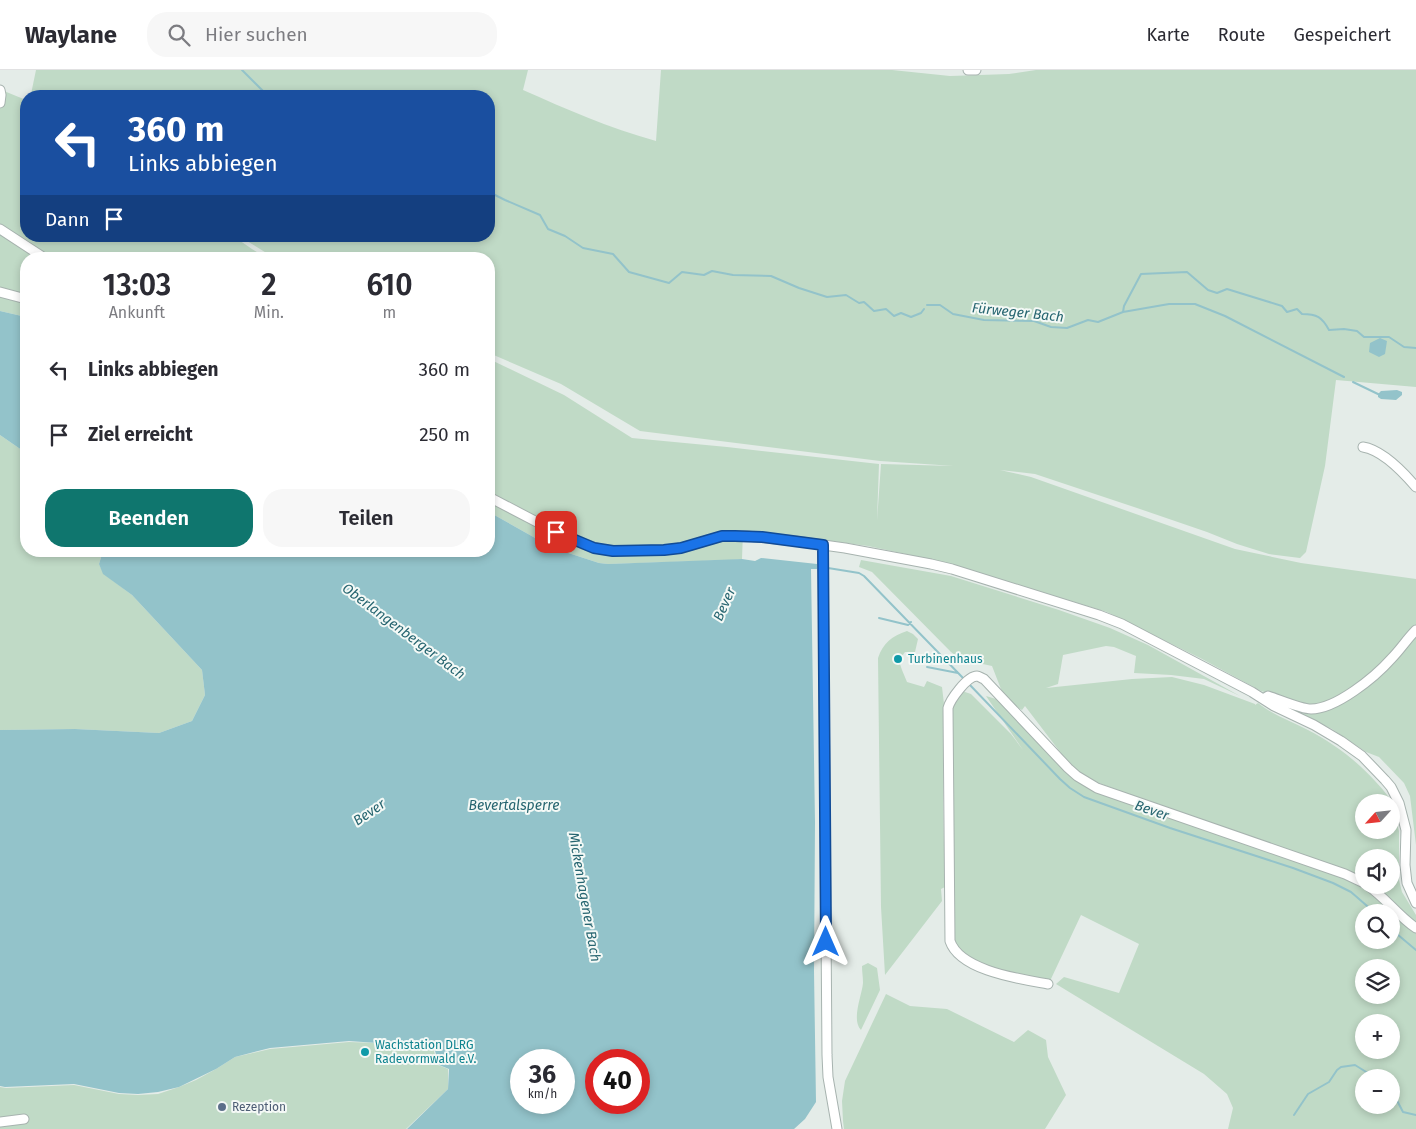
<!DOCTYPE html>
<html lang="de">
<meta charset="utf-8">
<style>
body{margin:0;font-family:"Fira Sans",sans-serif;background:#f7f7f7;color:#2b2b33;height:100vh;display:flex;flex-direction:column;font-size:19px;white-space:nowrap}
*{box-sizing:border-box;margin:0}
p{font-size:16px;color:#7c7c81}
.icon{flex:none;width:28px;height:28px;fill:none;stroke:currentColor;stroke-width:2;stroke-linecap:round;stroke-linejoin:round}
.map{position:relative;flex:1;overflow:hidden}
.side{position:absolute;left:20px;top:182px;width:475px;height:305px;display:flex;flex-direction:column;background:#fff;border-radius:20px;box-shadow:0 2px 8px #0003}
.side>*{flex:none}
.hud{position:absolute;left:20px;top:20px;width:475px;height:152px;border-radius:20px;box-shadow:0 2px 8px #0003;background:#1a4fa0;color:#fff;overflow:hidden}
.needle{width:32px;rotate:243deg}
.controls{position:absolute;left:1355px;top:724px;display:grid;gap:10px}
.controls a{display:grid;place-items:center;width:45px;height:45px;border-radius:50%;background:#fff;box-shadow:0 2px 8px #0003;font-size:25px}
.speed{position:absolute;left:510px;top:979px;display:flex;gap:10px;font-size:25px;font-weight:700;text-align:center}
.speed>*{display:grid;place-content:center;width:65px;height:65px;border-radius:50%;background:#fff;box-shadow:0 2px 8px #0003;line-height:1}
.speed small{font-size:12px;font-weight:400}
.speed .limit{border:8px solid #d22;background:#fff;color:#111}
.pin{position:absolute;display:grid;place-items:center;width:42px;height:42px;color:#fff;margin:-21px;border-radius:10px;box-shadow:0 2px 8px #0006}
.me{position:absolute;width:55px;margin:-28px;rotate:0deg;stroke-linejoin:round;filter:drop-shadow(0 0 4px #0008)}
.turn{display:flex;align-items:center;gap:18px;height:105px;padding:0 25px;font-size:22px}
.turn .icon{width:65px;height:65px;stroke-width:2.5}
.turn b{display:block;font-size:35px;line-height:42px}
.then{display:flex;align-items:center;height:48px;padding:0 25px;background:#0003;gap:10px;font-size:19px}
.eta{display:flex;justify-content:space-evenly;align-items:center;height:85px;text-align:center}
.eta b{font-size:30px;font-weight:600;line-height:35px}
.primary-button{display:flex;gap:10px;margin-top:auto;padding:10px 25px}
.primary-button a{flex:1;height:58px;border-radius:20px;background:#0f766e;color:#fff;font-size:20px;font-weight:600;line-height:58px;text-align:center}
.primary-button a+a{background:#f7f7f7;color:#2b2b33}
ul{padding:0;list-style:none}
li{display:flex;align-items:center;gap:15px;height:65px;padding:0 25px}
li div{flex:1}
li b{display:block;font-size:19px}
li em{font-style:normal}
header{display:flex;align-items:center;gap:30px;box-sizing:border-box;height:70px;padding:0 25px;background:#fff;border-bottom:1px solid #e1e1e2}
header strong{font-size:24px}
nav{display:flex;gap:28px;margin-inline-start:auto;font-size:18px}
.search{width:350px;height:45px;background:#f7f7f7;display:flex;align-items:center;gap:12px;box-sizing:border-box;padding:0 18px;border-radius:20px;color:#7c7c81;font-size:19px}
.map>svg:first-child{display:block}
.green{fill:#c0dac6;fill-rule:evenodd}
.water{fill:#93c3ca;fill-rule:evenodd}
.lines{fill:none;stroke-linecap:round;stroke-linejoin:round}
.stream{stroke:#93c3ca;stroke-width:2}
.minor-casing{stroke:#a7b3af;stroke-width:11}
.minor{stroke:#fff;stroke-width:9}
.route-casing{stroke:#114b97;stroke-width:12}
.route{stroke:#1a73e8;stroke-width:9}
.culture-dot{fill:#0f9aa8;stroke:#f4f9f6;stroke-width:2}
.service-dot{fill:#5c6f8a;stroke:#f4f9f6;stroke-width:2}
.labels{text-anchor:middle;stroke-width:4;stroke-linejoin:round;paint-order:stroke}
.culture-label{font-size:12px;fill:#0d838f;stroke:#f4f9f6;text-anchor:start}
.service-label{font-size:12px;fill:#4e5e75;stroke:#f4f9f6;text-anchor:start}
.water-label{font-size:14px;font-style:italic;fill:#266570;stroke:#f4f9f6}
</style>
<header>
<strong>Waylane</strong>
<div class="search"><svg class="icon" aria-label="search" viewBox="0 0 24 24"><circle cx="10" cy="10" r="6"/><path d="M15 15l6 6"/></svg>Hier suchen</div>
<nav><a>Karte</a><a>Route</a><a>Gespeichert</a></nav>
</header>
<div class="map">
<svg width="1416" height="1059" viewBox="0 0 1416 1059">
<rect width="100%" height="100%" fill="#e4ece8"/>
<!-- green -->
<path class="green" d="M36,0H528L523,20C566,39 609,58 656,71L661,0H892L950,6L1009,4L1036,0H1416V317L1336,310L1325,396L1306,482L1300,488L1269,484L1237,474L1207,462L1137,438L1035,404L1000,400L1031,407L1235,479L1301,493L1416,509V558L1354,619L1333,632L1310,637L1261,621L1202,589L1107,542L943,492L868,476L787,465L743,461L742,489L733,490L608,494L599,493L553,478L489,442V289L564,325L632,368L727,377L879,394L877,451L881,394L954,396L880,391L640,361L561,314L489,283V189H276L239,166H489V26H35L31,24Z
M4,21L26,30V166H233L252,179L268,189H26V247L0,241V39L3,32Z
M0,365L26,383V481H103L99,494L104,504L132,525L202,600L205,625L192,651L159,663L75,659L0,660Z
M861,490L951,506L1059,540L1110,558L1148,575L1240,626L1204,609L1171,605L1134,603L1136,586L1114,577L1106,576L1063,585L1058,614L1046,618L1132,609L1172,607L1204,615L1255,634V635L1258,633C1273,645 1291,651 1308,660C1333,673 1356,690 1375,711C1381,718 1388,724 1391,732H1364V760H1391V734L1399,761V810L1402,822L1416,845V1059H1228L1233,1038L1227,1024L1204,1004L1056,914L1064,907L1119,923L1139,874L1081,845L1050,911L986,898L958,881L951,867L949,642L962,621L971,624L1011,664L1023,680L986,626L1006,632L992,596L960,589L951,582L872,502L859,497ZM1008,633L1022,640L1025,636L1070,695L1080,703L1099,713L1184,745L1077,706ZM1364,788H1391V815H1364ZM1364,842H1391V870H1364ZM1364,898H1391V925H1364ZM1364,952H1391V980H1364ZM1364,1008H1391V1035H1364Z
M907,561L913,564L918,569L915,582H905L902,586L895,584L893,592L900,594L902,600L907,612L924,617L927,611L942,617L944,634L943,734L945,817L941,819L942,831L885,905L881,837L878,588C883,573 892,566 907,561Z
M1414,567H1416V775L1410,726L1404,713L1379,687L1366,682L1332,659L1278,633C1288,635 1314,643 1323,641C1351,636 1393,587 1414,567Z
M868,893L877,898L880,920L861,960C851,950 862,925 863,913C863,907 862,902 862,896Z
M886,924L910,936L947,939L1014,972L1028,960L1046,970L1048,987L1066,1025L1045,1059H844L843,1051L842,1031L845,1011Z
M349,972L403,974L433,978L438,995L448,999V1019L406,1059H0V1017L6,1018L74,1015L119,1024L138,1025L158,1024L179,1017L196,1010L216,999L235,987L270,979Z"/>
<!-- water -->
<path class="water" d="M0,241L26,247V383L0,365Z
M1380,268L1387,271L1385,284L1379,287L1369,282L1370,273Z
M1397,320L1402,322V325L1396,330L1381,329L1378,327V324L1381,321Z
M489,442L553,478L599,493L608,494L742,489L755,491L761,488L817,494V499H811L815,752L814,901L816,1032L805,1049L794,1059H407L448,1019L449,999L439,995L434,977L349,971L270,978L235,987L216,999L179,1017L158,1022L138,1024L119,1023L74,1014L5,1017L0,1016V660L75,659L159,663L192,651L205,625L202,600L132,525L103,504L99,494L103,481H489ZM521,990H564V1032H521ZM596,990H639V1032H596Z"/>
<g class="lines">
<!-- stream -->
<path class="stream" d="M242,0L268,26
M489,122L505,130L540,145L548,159L565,166L583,178L613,184L629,202L669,213L682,202L704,205L712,201L733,205L771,206L799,218L827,227L846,225L859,233L864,232L874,241L886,239L894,246L901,243L911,247L921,243L924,239
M927,235H940L953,244L984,250L1034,251L1051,257L1067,258L1088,250L1098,252L1123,242L1124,236L1141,204L1187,202L1208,220L1217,223L1227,219L1282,236L1287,242L1297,239L1302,244C1317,244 1322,247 1329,260L1344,259L1357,261L1364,267H1389L1404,277L1416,278
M1123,242L1169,234H1195L1225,246L1344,307
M1353,312L1380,325
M828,498L859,503L864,506L964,609
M879,548L908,555L911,552
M927,597L958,603
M969,614L1060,709L1070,718L1084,727L1170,758L1293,798L1333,813L1351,822L1374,842
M1391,859L1416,880
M1391,1019L1403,1042L1416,1045
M1294,1045L1308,1024L1329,1012L1337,1000L1341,997L1355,995L1371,1005L1383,1003L1386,1008"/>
<defs>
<path id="minor" d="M968,0H976
M0,20L1,25L0,33
M0,159L46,189
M0,222L26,229
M1363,377C1382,380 1404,403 1416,417
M489,427L556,462L583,474L600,479L613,481L664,480L681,478L722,466H747L795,471L845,478L931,494L952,499L1099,545L1122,554L1252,622L1274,636L1314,655L1341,671L1362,686L1385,710L1391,717L1399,733L1406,760L1405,795L1407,813L1416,833
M823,475L827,985L828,1007L837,1059
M1263,629L1268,626C1278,629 1301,639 1311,639C1336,639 1375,607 1391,589C1400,580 1407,569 1416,560
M1367,815C1385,827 1398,846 1416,858
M1048,914C1021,909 960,901 950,871L948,638C950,630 967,606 977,606C979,606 981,608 984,609L1068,698L1077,706L1097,718L1345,804L1364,813
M0,1052L24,1049"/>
</defs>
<!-- minor casing -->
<use href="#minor" class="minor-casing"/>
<!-- minor -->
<use href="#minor" class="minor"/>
</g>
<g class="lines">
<defs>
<path id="route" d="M556,462L594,478L613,481L664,480L681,478L722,466H735L762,467L823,475L826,872"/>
</defs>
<!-- route casing -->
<use href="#route" class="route-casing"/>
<!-- route -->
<use href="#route" class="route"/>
</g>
<!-- markers -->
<g class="culture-dot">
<circle cx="898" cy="589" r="5"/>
<circle cx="365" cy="982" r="5"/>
</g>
<circle class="service-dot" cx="222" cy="1037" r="5"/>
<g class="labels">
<!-- culture labels -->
<g class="culture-label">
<text x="908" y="593">Turbinenhaus</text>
<text x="375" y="979">Wachstation DLRG<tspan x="375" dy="14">Radevormwald e.V.</tspan></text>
</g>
<!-- service labels -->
<g class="service-label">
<text x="232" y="1041">Rezeption</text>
</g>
<!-- water labels -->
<g class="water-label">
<text transform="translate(1018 242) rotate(6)" y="5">Fürweger Bach</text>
<text transform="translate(724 534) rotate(-66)" y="5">Bever</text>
<text transform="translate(404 561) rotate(37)" y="5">Oberlangenberger Bach</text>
<text x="514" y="740">Bevertalsperre</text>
<text transform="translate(1152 740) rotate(19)" y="5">Bever</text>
<text transform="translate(369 742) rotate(-34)" y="5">Bever</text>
<text transform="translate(585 827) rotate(80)" y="5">Mickenhagener Bach</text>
</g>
</g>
</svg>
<div class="controls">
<a><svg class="needle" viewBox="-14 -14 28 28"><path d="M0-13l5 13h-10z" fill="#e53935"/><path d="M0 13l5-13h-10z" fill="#7c7c81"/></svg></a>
<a><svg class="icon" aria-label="sound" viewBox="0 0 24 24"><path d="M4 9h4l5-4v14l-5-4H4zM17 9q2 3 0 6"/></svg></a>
<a><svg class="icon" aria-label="search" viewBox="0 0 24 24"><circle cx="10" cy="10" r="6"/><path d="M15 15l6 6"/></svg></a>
<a><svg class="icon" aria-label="layers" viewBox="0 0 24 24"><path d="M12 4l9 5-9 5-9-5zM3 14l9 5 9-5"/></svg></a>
<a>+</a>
<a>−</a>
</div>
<div class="speed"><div>36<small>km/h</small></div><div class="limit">40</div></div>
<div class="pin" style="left:556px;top:462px;background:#d93025"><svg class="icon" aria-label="arrive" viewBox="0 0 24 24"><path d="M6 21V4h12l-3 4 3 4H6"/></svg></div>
<svg class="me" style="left:826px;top:872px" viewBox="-20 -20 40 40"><path d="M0-17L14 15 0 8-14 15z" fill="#1a73e8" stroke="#fff" stroke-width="4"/></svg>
<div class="hud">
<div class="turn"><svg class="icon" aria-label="left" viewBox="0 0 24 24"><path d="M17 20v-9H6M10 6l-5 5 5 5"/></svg><div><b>360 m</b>Links abbiegen</div></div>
<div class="then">Dann<svg class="icon" aria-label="arrive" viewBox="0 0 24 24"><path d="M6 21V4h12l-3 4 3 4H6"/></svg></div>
</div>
<section class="side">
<div class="eta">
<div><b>13:03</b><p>Ankunft</p></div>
<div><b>2</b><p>Min.</p></div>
<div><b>610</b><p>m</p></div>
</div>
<ul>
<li><svg class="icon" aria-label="left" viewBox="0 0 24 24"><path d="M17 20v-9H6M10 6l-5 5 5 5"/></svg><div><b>Links abbiegen</b></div><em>360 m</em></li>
<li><svg class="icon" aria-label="arrive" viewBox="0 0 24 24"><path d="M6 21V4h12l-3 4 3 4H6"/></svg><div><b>Ziel erreicht</b></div><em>250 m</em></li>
</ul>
<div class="primary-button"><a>Beenden</a><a>Teilen</a></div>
</section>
</div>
